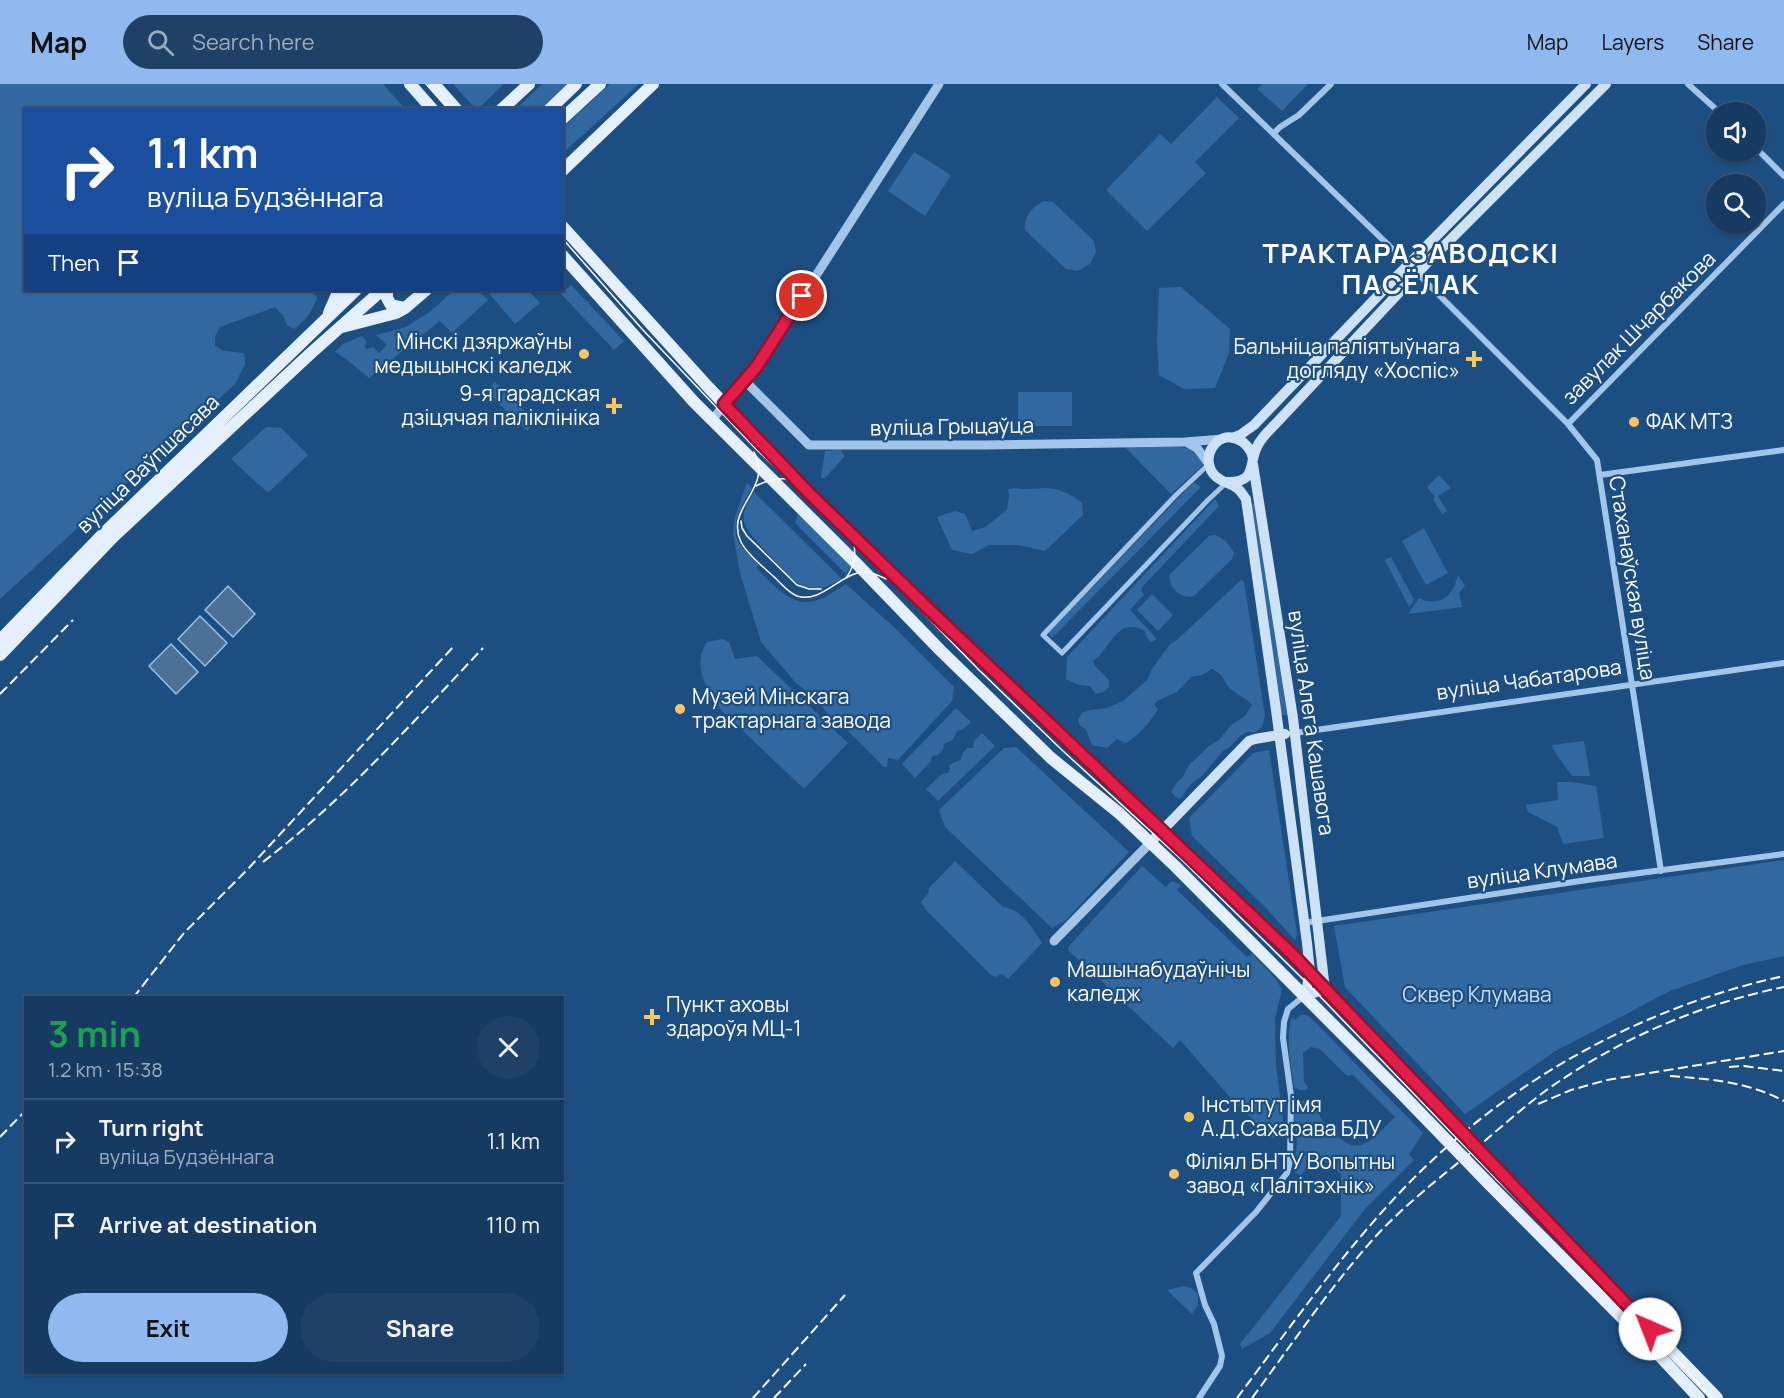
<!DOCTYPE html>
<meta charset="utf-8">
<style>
body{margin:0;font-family:Manrope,sans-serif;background:#1f4167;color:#f1f3f6;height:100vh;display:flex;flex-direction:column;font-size:22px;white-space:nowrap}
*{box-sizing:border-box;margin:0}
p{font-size:20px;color:#9eadbd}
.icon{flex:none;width:33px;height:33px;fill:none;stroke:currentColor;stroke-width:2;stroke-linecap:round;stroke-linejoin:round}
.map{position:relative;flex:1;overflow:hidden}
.sheet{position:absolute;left:24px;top:912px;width:540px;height:378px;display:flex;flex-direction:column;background:#163a61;border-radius:0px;box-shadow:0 2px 4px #0004,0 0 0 2px #355476}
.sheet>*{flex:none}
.hud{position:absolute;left:24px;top:24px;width:540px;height:183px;border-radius:0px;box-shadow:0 2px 4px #0004,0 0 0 2px #355476;background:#1a4fa0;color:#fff;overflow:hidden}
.fabs{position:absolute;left:1706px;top:18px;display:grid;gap:12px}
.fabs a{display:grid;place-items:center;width:60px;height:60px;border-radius:50%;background:#163a61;box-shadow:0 2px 4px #0004,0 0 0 2px #355476;font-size:30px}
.pin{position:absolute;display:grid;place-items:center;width:51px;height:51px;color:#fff;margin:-26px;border:3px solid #fff;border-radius:50%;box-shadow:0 2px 6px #0007}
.me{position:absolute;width:66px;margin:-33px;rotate:316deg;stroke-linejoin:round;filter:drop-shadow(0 0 4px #0008)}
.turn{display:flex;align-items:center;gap:21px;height:126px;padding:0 24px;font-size:27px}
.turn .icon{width:78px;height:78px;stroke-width:2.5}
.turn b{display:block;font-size:42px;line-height:51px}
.then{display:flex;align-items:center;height:57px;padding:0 24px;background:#0003;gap:12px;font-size:22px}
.round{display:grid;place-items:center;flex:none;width:63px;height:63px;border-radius:32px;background:#1f4167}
.overview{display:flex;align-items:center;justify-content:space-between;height:102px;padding:0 24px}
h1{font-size:36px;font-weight:700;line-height:45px;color:#1e9e55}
.primary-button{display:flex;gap:12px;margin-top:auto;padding:12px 24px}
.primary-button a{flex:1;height:69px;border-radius:36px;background:#90b9f0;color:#111;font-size:24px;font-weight:700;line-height:69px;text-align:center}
.primary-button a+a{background:#1f4167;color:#f1f3f6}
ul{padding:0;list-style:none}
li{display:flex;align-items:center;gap:18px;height:84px;padding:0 24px;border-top:2px solid #355476}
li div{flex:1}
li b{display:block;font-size:22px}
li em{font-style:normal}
header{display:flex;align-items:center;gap:36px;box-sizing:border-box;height:84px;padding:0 30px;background:#90b9f0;color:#111}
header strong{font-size:28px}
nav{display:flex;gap:33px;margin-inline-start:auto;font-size:21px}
.search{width:420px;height:54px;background:#1f4167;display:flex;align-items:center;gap:15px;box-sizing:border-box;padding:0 21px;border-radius:33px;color:#9eadbd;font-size:22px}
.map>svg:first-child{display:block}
.green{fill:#31689f}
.water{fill:#4d7096;stroke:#95c1eb;stroke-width:1.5}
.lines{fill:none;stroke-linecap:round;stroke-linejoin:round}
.pedestrian{stroke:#a2c6e9;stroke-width:5}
.minor{stroke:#a2c6e9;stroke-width:6}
.tertiary{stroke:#a2c6e9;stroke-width:9}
.secondary{stroke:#cde1f7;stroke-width:10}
.primary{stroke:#e5f0fe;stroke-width:12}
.tram{stroke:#fff;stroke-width:1.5}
.rail{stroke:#fff;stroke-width:2;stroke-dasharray:10 4.5;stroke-linecap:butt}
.primary-bridge{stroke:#e5f0fe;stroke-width:12}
.route-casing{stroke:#92132f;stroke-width:15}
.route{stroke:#e11d48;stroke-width:10}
.poi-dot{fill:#f9c560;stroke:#1d4e81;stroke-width:2}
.labels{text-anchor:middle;stroke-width:4.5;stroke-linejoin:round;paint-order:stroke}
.street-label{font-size:21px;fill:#fff;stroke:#1d4e81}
.poi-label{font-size:21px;fill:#fff;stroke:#1d4e81;text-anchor:start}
.park-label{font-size:21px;fill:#c6dff7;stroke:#1d4e81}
.district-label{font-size:27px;font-weight:bold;letter-spacing:1.5px;fill:#fff;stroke:#1d4e81}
</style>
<header>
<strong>Map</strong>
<div class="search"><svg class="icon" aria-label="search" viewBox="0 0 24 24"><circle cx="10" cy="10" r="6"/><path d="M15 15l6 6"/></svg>Search here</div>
<nav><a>Map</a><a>Layers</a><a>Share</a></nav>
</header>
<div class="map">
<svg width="1784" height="1314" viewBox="0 0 1784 1314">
<rect width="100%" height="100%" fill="#1d4e81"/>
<!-- green -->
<path class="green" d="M0,0H383L405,25L26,26V206H312L317,214C312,228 306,236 294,245L287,241L283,231L275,223L220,243L215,252V262L224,267L244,269L245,280L235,300L0,515Z
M453,0H504L481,22L477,23L472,21Z
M542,0H569L543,25L515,26Z
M610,0H639L563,69V44Z
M1262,0H1308L1282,27L1257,5Z
M1217,13L1239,34L1195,78L1206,89L1147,147L1106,106L1160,50L1171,60Z
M914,68L951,91L925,132L888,107Z
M1043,117L1053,118L1094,157L1096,168L1090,180L1078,187L1066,185L1025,146C1025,130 1030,126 1043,117Z
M571,201L624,257L614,266L561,210Z
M1181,203L1230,245L1229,269L1215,304L1184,305L1159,291L1157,258L1159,204Z
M454,206H485L481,209L488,216L452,249L440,237L369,294L346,275L335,268L343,260L362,252L366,257L365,263L367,265L373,263L379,269L387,261L376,251L406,243L431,227Z
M489,206H528L540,219L515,240L487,207Z
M495,298L536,338L527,347L486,307Z
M1018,308H1072V342H1018Z
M266,343L281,344L308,371L268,409L231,375Z
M1125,363H1180L1191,365L1204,380L1171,410Z
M840,366L845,372L825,394H821L825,367Z
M1439,391L1451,404L1438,412L1447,427L1442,430L1433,415L1435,413L1427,403Z
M1194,398L1201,403L1052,554L1048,549Z
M747,399L752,404C743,419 729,441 739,459C744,467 753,474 759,481L756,484C777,503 794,529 825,513C833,509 839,504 846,500L896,545L954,603L952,617L898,676L888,674L887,683H884L835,634L832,635L815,614L796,599L761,558L740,489L733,449L735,433Z
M1016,404C1026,406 1036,404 1046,404C1059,404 1073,411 1082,419L1083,431L1045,467L1018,461H989L972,470L952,466L937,433L955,427L965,430L972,447L985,443L1007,426L1009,413L1008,405Z
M754,408L842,495C832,500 824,506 812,504C805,503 800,501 795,497C785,489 746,449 744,438C742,427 749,416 754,408Z
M1215,415L1219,422L1145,500L1141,506L1144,511L1130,526L1157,555L1151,558L1147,554L1145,547C1117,531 1111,565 1093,577L1095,582L1109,596V603L1105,607L1096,610L1090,602L1079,601L1066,595L1067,573Z
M1256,419L1287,631H1281L1251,420Z
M798,430L851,482L846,490L798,442L795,438Z
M1424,444L1448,489L1426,501L1402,457Z
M1214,451C1223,453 1230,461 1234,469L1232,475L1194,512C1181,516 1167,503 1170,490L1209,452Z
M1391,473L1414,516L1409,523L1385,476Z
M1458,491L1465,502L1459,509L1462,523L1408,530L1419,514C1440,524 1453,512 1458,491Z
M1241,496L1244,498L1265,631L1262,643L1255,648H1247L1240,652L1230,663L1223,667L1202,692L1191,700L1180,715L1176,713L1171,708L1177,698L1182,694L1189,681L1209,662L1219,656L1231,641L1245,632L1252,621C1246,614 1239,612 1232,606C1223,599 1226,592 1212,585L1202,591L1191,593L1177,608L1157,617L1154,621L1158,625C1150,638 1139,652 1126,659L1117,655L1107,664L1092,661L1086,645L1080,642L1078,636L1082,629L1090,626L1107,624L1123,617L1147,596L1152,585L1170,560L1177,556Z
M1152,510L1173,531L1158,547L1137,526Z
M722,555L729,558L735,575L757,572L848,659L804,705L721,626C707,605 691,582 707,558Z
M956,624L971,638L963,645L957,647C951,660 955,654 944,660L943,666L938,671L932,672L931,677L915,694L902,680Z
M982,649L995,662L938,717L926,705L942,690L948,689L950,685L949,682L954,678L961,676L962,670L967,664H973L974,657Z
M1584,657L1590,692H1572L1554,667L1552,661Z
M1016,663L1129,768L1065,837L1052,844L945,743L939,726L1004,664Z
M1269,666L1297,850L1295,856L1265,823L1192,752L1189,734L1253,669Z
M1557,698H1572L1596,702L1604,754L1563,760L1557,743L1528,728L1526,721L1558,716Z
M1784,776V872L1743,881L1670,907L1554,968L1465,1030L1345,903L1334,842Z
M955,777L1003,823C1021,825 1033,844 1042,859L1008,895L1002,890L995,893L991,891L925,825L921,818L928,810L929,804Z
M1142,782L1166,803L1172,797L1181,801L1177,806L1247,873L1252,870L1275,894L1282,905L1275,935L1276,981L1284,1044L1285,1051L1272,1054L1228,1011L1180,956L1173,964L1068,866L1069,862Z
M1301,931H1307L1315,938L1423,1049L1409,1070L1414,1076L1365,1125L1270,1249L1242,1265L1240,1260L1341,1132V1090L1317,1071L1300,1092L1293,1086L1297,1060L1294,1027L1296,1021L1308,1014C1322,1019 1316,1026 1322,1036C1325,1042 1333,1048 1338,1053C1363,1075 1377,1049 1395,1033L1353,991L1347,992L1320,965L1311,963L1303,969L1304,998L1308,1003L1307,1006H1300L1294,1003C1291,980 1285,955 1292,933L1295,936Z
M1184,1202L1193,1205L1198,1210V1221L1192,1230L1167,1206Z"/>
<!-- water -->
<path class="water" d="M228,502L255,530L233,553L205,526Z
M200,532L227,559L205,582L178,555Z
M171,560L198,588L176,610L149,582Z"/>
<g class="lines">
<!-- pedestrian -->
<path class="pedestrian" d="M1209,380L1176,411L1043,551L1062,569L1208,416L1227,398"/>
<!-- minor -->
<path class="minor" d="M1222,0L1409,181
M1688,0L1719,28
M1274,49L1280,43L1299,31L1331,0
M1755,63L1784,92
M1416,188L1568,340L1597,376L1661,787
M1568,340L1784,120
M1600,391L1784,366
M1295,649L1784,579
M1304,839L1587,796L1784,770
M1199,1314L1220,1282L1222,1272L1214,1240L1205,1221L1196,1189L1256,1128L1287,1089L1290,1077L1291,1012L1283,954L1284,938L1288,925L1304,912"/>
<!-- tertiary -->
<path class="tertiary" d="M745,297L809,361H986L1185,358L1223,355
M712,336L765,271L939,0
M1188,359L1197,364L1209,380
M1054,857L1150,759"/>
<!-- secondary -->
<path class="secondary" d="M1232,354L1240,351L1254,341L1398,191L1586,0
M1253,374C1249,355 1224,344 1212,364C1205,375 1209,390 1221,396C1226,399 1232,400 1237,404C1241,407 1243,411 1246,415L1276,626L1307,859L1310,888L1305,912
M1253,380L1293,634L1325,905L1305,912
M1227,398C1257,399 1248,381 1257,363C1259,358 1262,355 1265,351L1426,180L1606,0
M1150,759L1249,657L1255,655L1285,650"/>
<!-- primary -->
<path class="primary" d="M410,0L433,26
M434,0L457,26
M501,26L529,0
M549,26L576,0
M562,35L600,0
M562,87L653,0
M562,142L709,304L809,409L1161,747L1292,870L1413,997
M562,171L694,318L854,477L940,566L1051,674L1119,729L1176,783L1401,1009
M387,206V214L391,221L405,224
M329,229L339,206
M342,243L396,229L405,224L426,206
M0,556L106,447L356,206
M0,571L113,453L311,269L382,206
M1502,1091L1717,1314
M1490,1101L1655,1267L1699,1314"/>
<!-- tram -->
<path class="tram" d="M426,0L449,26
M562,154L642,245L756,365L853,457L979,586L1063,667L1182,776L1308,900L1496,1095L1663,1260L1712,1314
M754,368C774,405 724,423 741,458C747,470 762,482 772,491C780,498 787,508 797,512C822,520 841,488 865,488C872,488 880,492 886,495
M756,402C767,396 776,394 788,395
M741,437L742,444L747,452L797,501L809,505H821
M846,494C854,483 857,471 853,457"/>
<!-- rail -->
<path class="rail" d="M0,610L73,536
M263,778C344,716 413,638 483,564
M133,914L184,849L247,786L455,561
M1729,983L1744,982L1784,987
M1670,992C1710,995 1748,998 1784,1017
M1538,1020L1571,1006L1607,996L1784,967
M0,1053L26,1026
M753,1314L845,1211
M774,1314L806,1280
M1237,1314C1292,1241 1344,1166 1407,1101C1509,996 1642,923 1784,892
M1252,1314C1293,1259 1330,1203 1376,1152C1403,1123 1433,1099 1464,1074C1493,1051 1519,1026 1548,1005C1619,955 1700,920 1784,903"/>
<!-- primary-bridge -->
<path class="primary-bridge" d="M1413,997L1502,1091
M1401,1009L1490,1101"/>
</g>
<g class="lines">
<defs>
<path id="route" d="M802,212L757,282L724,320L809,409L936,532L1292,870L1650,1245"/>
</defs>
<!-- route casing -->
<use href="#route" class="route-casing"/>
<!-- route -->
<use href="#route" class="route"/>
</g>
<!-- markers -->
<g class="poi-dot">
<circle cx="584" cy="270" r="6"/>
<path d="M1471 266h6v6h6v6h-6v6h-6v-6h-6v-6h6z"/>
<path d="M611 313h6v6h6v6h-6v6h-6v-6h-6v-6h6z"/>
<circle cx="1634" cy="338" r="6"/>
<circle cx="680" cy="625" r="6"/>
<circle cx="1055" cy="898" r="6"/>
<path d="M649 924h6v6h6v6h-6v6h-6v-6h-6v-6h6z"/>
<circle cx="1189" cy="1033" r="6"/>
<circle cx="1174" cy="1090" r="6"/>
</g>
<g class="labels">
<!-- street labels -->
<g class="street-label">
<text transform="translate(1639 244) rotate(-45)" y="7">завулак Шчарбакова</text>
<text transform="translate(952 343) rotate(-1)" y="7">вуліца Грыцаўца</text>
<text transform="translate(148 380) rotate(-44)" y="7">вуліца Ваўпшасава</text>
<text transform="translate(1632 494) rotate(81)" y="7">Стаханаўская вуліца</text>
<text transform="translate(1529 596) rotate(-8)" y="7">вуліца Чабатарова</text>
<text transform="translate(1311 639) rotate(82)" y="7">вуліца Алега Кашавога</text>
<text transform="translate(1542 787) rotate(-8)" y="7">вуліца Клумава</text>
</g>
<!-- poi labels -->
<g class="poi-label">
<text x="572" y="265" text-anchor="end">Мінскі дзяржаўны<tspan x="572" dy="24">медыцынскі каледж</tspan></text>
<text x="1460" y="270" text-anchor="end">Бальніца паліятыўнага<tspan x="1460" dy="24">догляду «Хоспіс»</tspan></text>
<text x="600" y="317" text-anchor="end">9-я гарадская<tspan x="600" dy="24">дзіцячая паліклініка</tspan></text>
<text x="1646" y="345">ФАК МТЗ</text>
<text x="692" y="620">Музей Мінскага<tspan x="692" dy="24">трактарнага завода</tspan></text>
<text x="1067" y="893">Машынабудаўнічы<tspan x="1067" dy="24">каледж</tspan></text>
<text x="666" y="928">Пункт аховы<tspan x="666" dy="24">здароўя МЦ-1</tspan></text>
<text x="1201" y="1028">Інстытут імя<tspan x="1201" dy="24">А.Д.Сахарава БДУ</tspan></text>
<text x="1186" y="1085">Філіял БНТУ Вопытны<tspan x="1186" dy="24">завод «Палітэхнік»</tspan></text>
</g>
<!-- park labels -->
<g class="park-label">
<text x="1477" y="918">Сквер Клумава</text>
</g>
<!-- district labels -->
<g class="district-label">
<text x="1411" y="179">ТРАКТАРАЗАВОДСКІ<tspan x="1411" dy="31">ПАСЁЛАК</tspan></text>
</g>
</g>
</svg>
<div class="fabs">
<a><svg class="icon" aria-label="sound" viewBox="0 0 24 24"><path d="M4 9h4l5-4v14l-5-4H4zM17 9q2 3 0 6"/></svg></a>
<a><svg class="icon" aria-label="search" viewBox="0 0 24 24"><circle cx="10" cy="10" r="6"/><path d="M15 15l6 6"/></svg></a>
</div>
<div class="pin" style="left:802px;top:212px;background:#d93025"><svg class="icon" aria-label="arrive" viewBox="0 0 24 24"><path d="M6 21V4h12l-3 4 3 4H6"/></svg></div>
<svg class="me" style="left:1650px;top:1245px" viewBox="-20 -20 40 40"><circle r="19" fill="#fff"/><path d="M0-13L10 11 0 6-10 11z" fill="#e11d48"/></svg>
<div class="hud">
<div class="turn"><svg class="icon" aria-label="right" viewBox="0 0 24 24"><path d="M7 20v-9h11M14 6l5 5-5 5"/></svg><div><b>1.1 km</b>вуліца Будзённага</div></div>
<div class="then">Then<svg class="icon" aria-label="arrive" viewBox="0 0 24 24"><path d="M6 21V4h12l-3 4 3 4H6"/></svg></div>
</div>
<section class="sheet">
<div class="overview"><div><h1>3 min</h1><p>1.2 km · 15:38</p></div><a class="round"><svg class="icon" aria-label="close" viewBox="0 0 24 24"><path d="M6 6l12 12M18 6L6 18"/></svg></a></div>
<ul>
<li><svg class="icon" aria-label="right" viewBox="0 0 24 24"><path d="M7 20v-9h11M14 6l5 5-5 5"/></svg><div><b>Turn right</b><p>вуліца Будзённага</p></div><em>1.1 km</em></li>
<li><svg class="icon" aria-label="arrive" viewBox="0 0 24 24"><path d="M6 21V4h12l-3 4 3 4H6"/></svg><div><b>Arrive at destination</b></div><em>110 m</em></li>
</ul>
<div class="primary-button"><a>Exit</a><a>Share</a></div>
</section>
</div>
